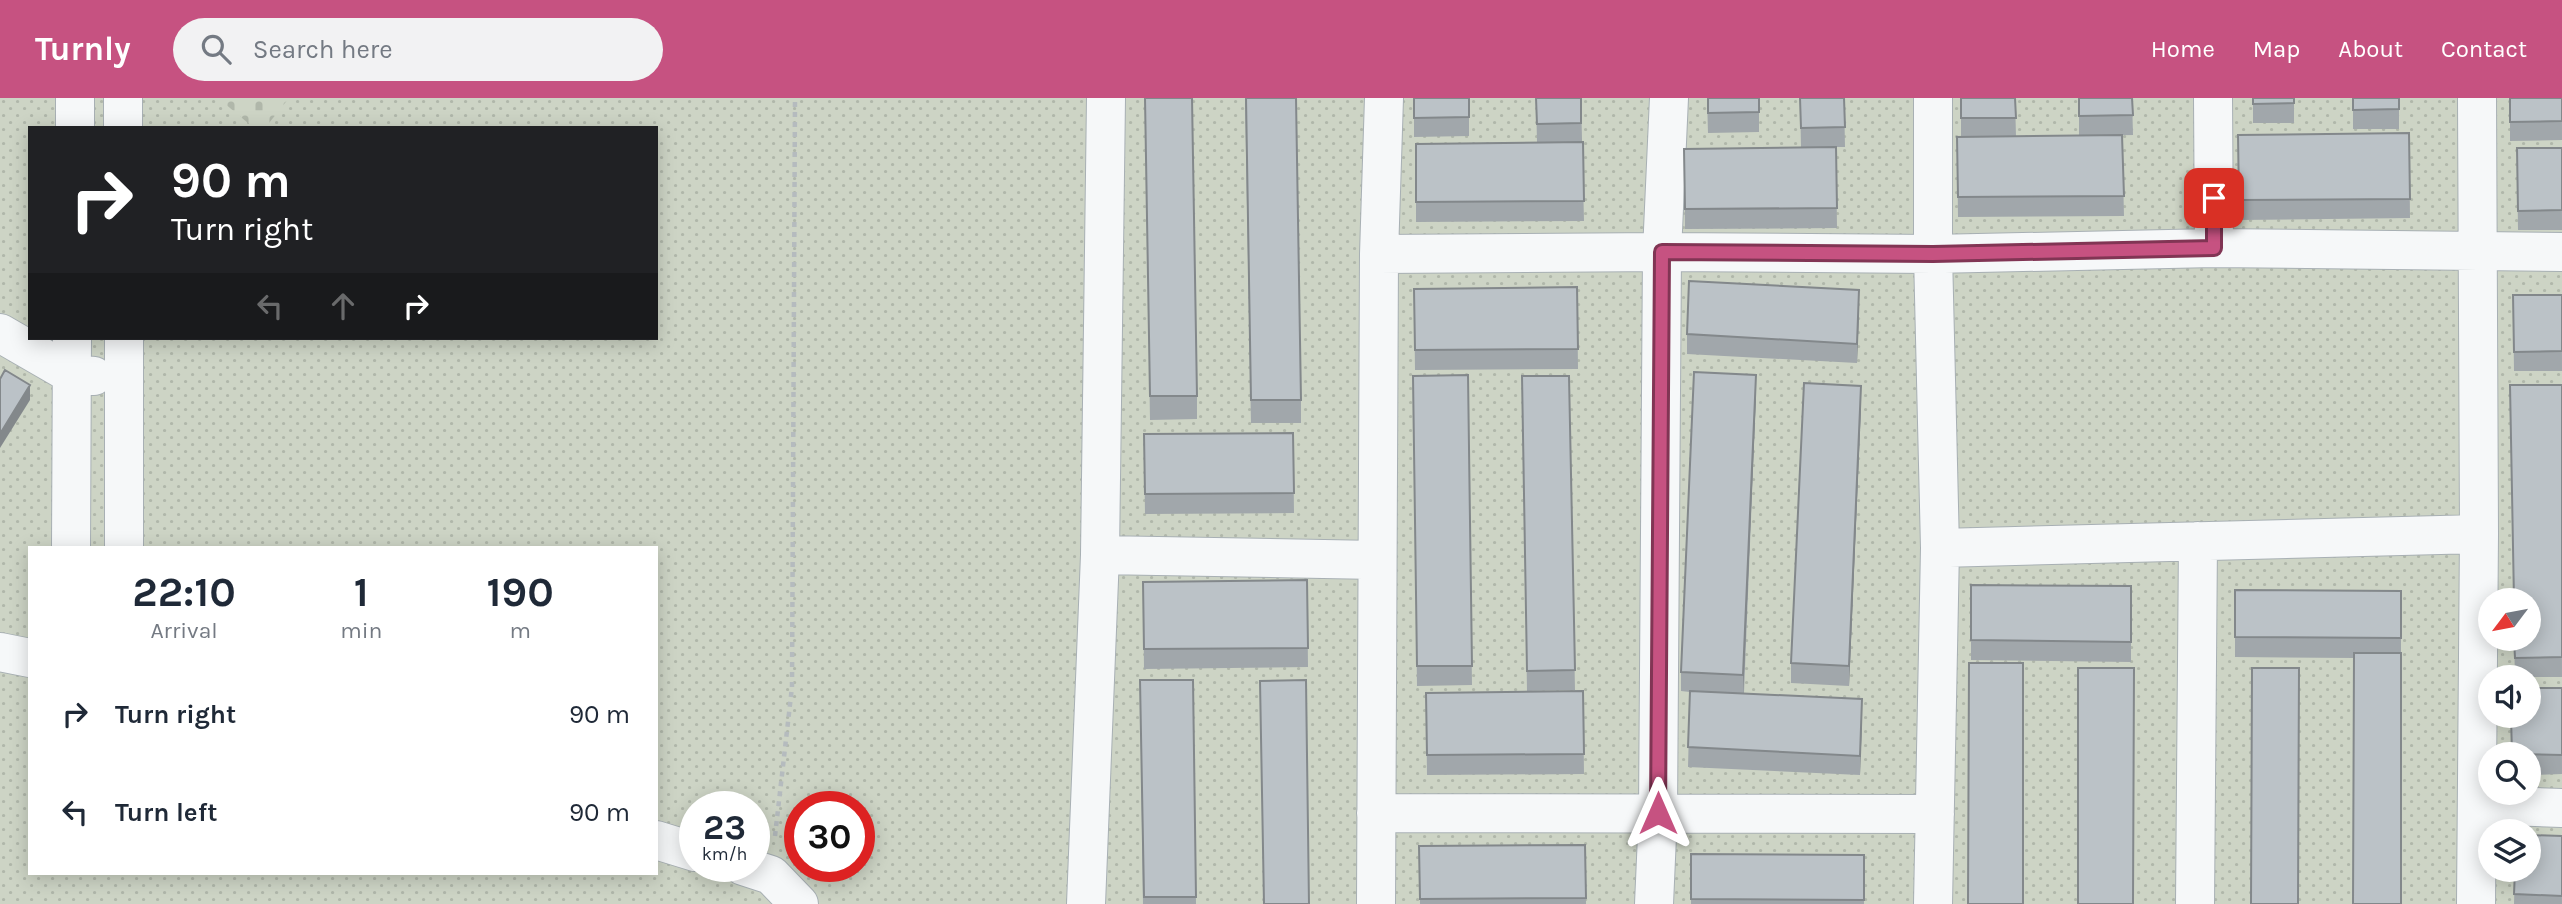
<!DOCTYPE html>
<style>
body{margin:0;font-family:Karla,sans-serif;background:#f2f2f3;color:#1f2937;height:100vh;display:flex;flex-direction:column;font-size:26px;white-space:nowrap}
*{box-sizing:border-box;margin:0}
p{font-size:23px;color:#747a83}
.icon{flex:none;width:38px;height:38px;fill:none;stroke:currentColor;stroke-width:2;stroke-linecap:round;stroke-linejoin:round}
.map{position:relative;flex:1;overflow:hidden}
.details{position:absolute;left:28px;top:448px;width:630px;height:329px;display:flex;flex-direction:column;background:#fff;border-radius:0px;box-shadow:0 4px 18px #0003}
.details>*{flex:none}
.banner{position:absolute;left:28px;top:28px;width:630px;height:214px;border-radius:0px;box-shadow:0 4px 18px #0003;background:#202124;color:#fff;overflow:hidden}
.needle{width:46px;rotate:238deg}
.tools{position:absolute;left:2478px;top:490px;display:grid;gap:14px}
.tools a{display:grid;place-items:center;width:63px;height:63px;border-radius:50%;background:#fff;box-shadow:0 4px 18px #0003;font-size:35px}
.speed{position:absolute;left:679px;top:693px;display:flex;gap:14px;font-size:35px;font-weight:700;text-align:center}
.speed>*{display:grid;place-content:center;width:91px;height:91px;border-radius:50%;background:#fff;box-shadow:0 4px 18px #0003;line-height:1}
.speed small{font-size:18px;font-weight:400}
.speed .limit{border:10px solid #d22;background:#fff;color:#111}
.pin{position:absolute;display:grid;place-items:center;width:60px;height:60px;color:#fff;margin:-30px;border-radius:14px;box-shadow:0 4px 10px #0006}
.me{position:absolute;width:77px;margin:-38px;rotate:0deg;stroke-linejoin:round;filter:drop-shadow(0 0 5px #0008)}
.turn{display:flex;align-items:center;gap:24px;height:147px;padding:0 28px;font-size:32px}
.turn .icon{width:91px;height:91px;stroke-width:2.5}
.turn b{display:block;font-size:49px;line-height:60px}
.lanes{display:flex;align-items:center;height:66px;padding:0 28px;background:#0003;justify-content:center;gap:35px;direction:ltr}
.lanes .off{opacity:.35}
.eta{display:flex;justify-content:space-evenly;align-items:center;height:119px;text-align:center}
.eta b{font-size:42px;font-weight:700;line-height:49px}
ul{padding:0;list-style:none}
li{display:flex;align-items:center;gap:21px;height:98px;padding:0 28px}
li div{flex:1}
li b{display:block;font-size:26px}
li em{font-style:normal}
header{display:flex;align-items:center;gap:42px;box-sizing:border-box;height:98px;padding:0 35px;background:#c65281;color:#fff}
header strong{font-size:33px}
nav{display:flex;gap:38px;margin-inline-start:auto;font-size:24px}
.search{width:490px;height:63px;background:#f2f2f3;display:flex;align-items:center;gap:18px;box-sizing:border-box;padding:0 24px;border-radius:38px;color:#747a83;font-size:26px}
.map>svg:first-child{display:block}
.grass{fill:url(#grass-dots);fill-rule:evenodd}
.cemetery{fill:url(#cemetery-stones)}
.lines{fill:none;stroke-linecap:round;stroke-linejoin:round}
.minor-casing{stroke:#a8b0b4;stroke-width:40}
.path{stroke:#b5bbbe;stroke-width:4.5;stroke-dasharray:5 5;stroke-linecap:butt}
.minor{stroke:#f6f8f9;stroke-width:38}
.wall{fill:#a1a7ab}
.shaded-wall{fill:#83888b}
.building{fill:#bbc2c7;stroke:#83888b;stroke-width:2}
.route-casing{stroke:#813554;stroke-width:18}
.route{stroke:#c65281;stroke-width:12}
</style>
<header>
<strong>Turnly</strong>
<div class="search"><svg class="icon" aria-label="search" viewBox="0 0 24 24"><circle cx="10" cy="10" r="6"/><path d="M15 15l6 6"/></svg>Search here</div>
<nav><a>Home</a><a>Map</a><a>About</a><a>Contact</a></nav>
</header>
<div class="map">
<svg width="2562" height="806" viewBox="0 0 2562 806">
<defs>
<pattern id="grass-dots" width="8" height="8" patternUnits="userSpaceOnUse" patternTransform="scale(1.75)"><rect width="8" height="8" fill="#cdd4c5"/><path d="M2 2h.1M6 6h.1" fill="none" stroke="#b0b7aa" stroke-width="1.8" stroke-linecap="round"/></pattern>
<pattern id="cemetery-stones" width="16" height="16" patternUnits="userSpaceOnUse" patternTransform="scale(1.75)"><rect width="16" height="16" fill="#cdd4c5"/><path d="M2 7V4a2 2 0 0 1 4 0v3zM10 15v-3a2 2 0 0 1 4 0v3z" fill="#b0b7aa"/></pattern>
</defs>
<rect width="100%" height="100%" fill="#e3e8ea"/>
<!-- grass -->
<path class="grass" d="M0,0H2562V806H0ZM30,30H656V240H30ZM30,450H656V775H30ZM2490,502H2529V541H2490ZM2490,579H2529V618H2490ZM2490,656H2529V695H2490ZM695,709H754V768H695ZM800,709H859V768H800ZM2490,733H2529V772H2490Z"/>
<!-- cemetery -->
<path class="cemetery" d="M218,0H289L265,30H254Z"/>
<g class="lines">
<defs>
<path id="minor" d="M123,0V30
M2213,0L2214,150
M75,30V0
M1379,156L1662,154L1933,156L2214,150L2562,154
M0,235L71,276L94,278
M124,240V450
M71,450L72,240
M1940,450L2479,436
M1100,457L1377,462
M0,554L30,560
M2477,707L2562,710
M1376,715L1935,716
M656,742L695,754
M743,768L771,777L799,806
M1086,806L1100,457L1106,0
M1376,806L1379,156L1384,0
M1654,806L1658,715L1662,154L1669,0
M1933,806L1940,450L1933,156V0
M2195,806L2198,443
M2476,806L2479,436L2477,0"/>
</defs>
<!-- minor casing -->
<use href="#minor" class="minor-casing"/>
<!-- path -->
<path class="path" d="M775,738L792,589L795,0"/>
<!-- minor -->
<use href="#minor" class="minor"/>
</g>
<!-- wall -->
<path class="wall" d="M1145,0L1197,298V321L1150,322Z
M1245,0L1301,302V325H1251Z
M1414,0H1469V38L1414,39Z
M1536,0H1581L1584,123L1416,124V46L1537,44Z
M1707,0H1759V34L1708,35Z
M1800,0H1844L1845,49H1836L1837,130L1685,131L1684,51L1801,49Z
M1961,0H2015L2016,39L2122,37L2124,118L1958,119L1957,39H1961Z
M2079,0H2132L2133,37L2079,38Z
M2253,0H2294V25H2253Z
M2353,0H2399V31H2353Z
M2510,0H2562V42L2510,43Z
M2409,35L2410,120L2239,122L2238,37Z
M2517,50H2562V132H2518Z
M1577,189L1578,271L1415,272L1414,191Z
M2513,197H2562V273H2514Z
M1859,212L1857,265L1687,256V236Z
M1468,277L1472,587L1417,588L1413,278Z
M1522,278H1569L1575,592L1527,593Z
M2562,287V579H2515L2514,541Z
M1756,297L1744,595L1862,621L1860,677L1688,669L1690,594L1681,593V574Z
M1861,308L1849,588L1791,585V565Z
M1293,335L1294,415L1145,416L1144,336Z
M1307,482L1308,569L1144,571L1143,484Z
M1971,487L2131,488V564L1971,562Z
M2235,492L2401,493V555L2354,560L2235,559Z
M1140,582H1193L1196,806H1143Z
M2562,590V676L2529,677V656Z
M1583,593L1584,676L1427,677L1426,595Z
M2562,738V806H2514L2515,772Z
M1585,747L1586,806H1420L1419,748Z
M1691,756L1864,757V806H1691Z"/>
<!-- shaded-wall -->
<path class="shaded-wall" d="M1859,192V212L1857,265V246Z
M1756,277V297L1743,597V577Z
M30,287V302L0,350V336Z
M1861,288V308L1849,588V568Z
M1862,601V621L1860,677V658Z"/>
<!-- building -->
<path class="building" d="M1145,0H1192L1197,298H1150Z
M1246,0H1296L1301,302H1251Z
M1414,0H1469V19L1414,20Z
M1536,0H1581V25L1537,26Z
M1708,0H1759V14L1708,15Z
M1800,0H1844L1845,29L1801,30Z
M1961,0H2015L2016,20H1961Z
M2079,0H2132L2133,17L2079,18Z
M2253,0H2294V5L2253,6Z
M2353,0H2399V11L2353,12Z
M2510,0H2562V23L2510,24Z
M2409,35L2410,101L2239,102L2238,37Z
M2122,37L2124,98L1958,99L1957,39Z
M1583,44L1584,103L1416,104V46Z
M1836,49L1837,110L1685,111L1684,51Z
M2517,50H2562V112L2518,113Z
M1689,183L1859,192L1857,246L1687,236Z
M1577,189L1578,251L1415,252L1414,191Z
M2513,197H2562V253L2514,254Z
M5,272L30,287L0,336V281Z
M1694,274L1756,277L1743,577L1681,574Z
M1468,277L1472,568H1417L1413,278Z
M1522,278H1569L1575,572L1527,573Z
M1804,285L1861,288L1849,568L1791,565Z
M2510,287H2562V559L2515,560L2514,541H2529V502H2514Z
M1293,335L1294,395L1145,396L1144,336Z
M1307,482L1308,550L1144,551L1143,484Z
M1971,487L2131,488V544L1971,542Z
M2235,492L2401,493V540L2235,539Z
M2354,555H2401V806H2353Z
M1969,565H2023V806H1968Z
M2078,570H2134L2133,806H2078Z
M2252,570H2299L2298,806H2251Z
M1140,582H1193L1196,799H1144Z
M1306,582L1309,806H1264L1260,583Z
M2529,590H2562V657L2512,656L2511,618H2529Z
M1583,593L1584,656L1427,657L1426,595Z
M1690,593L1862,601L1860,658L1688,649Z
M2529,737L2562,738V798L2514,796L2515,772H2529Z
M1585,747L1586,800L1420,801L1419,748Z
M1691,756L1864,757V802L1691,801Z"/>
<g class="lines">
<defs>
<path id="route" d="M1658,715L1662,154L1933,156L2214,150V100"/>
</defs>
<!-- route casing -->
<use href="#route" class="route-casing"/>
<!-- route -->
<use href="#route" class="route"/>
</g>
</svg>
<div class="tools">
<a><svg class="needle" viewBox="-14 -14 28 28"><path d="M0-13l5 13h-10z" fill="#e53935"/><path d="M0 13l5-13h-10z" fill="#747a83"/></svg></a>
<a><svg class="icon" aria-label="sound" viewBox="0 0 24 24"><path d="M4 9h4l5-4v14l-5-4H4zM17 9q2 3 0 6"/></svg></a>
<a><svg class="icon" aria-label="search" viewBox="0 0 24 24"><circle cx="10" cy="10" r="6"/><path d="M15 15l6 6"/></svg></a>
<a><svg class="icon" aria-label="layers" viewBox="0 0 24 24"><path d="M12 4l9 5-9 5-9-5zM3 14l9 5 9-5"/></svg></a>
</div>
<div class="speed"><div>23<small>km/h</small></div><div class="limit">30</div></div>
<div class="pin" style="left:2214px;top:100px;background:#d93025"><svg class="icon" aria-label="arrive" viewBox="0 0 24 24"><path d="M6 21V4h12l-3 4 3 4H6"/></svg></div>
<svg class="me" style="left:1658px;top:715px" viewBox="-20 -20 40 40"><path d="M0-17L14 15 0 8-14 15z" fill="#c65281" stroke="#fff" stroke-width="4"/></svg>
<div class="banner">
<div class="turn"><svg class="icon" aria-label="right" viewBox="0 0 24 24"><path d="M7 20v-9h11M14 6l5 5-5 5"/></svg><div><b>90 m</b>Turn right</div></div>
<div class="lanes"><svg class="icon off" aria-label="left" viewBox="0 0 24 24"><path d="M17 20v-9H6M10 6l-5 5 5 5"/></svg><svg class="icon off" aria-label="ahead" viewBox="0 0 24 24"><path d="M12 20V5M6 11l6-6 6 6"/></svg><svg class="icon" aria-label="right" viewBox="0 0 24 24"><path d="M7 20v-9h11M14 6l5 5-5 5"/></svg></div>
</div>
<section class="details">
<div class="eta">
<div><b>22:10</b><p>Arrival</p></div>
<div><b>1</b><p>min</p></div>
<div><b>190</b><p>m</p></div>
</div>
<ul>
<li><svg class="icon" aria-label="right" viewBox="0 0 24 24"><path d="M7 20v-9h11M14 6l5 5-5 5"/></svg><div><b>Turn right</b></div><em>90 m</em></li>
<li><svg class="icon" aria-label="left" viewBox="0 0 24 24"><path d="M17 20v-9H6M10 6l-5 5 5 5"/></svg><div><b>Turn left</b></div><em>90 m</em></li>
</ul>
</section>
</div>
